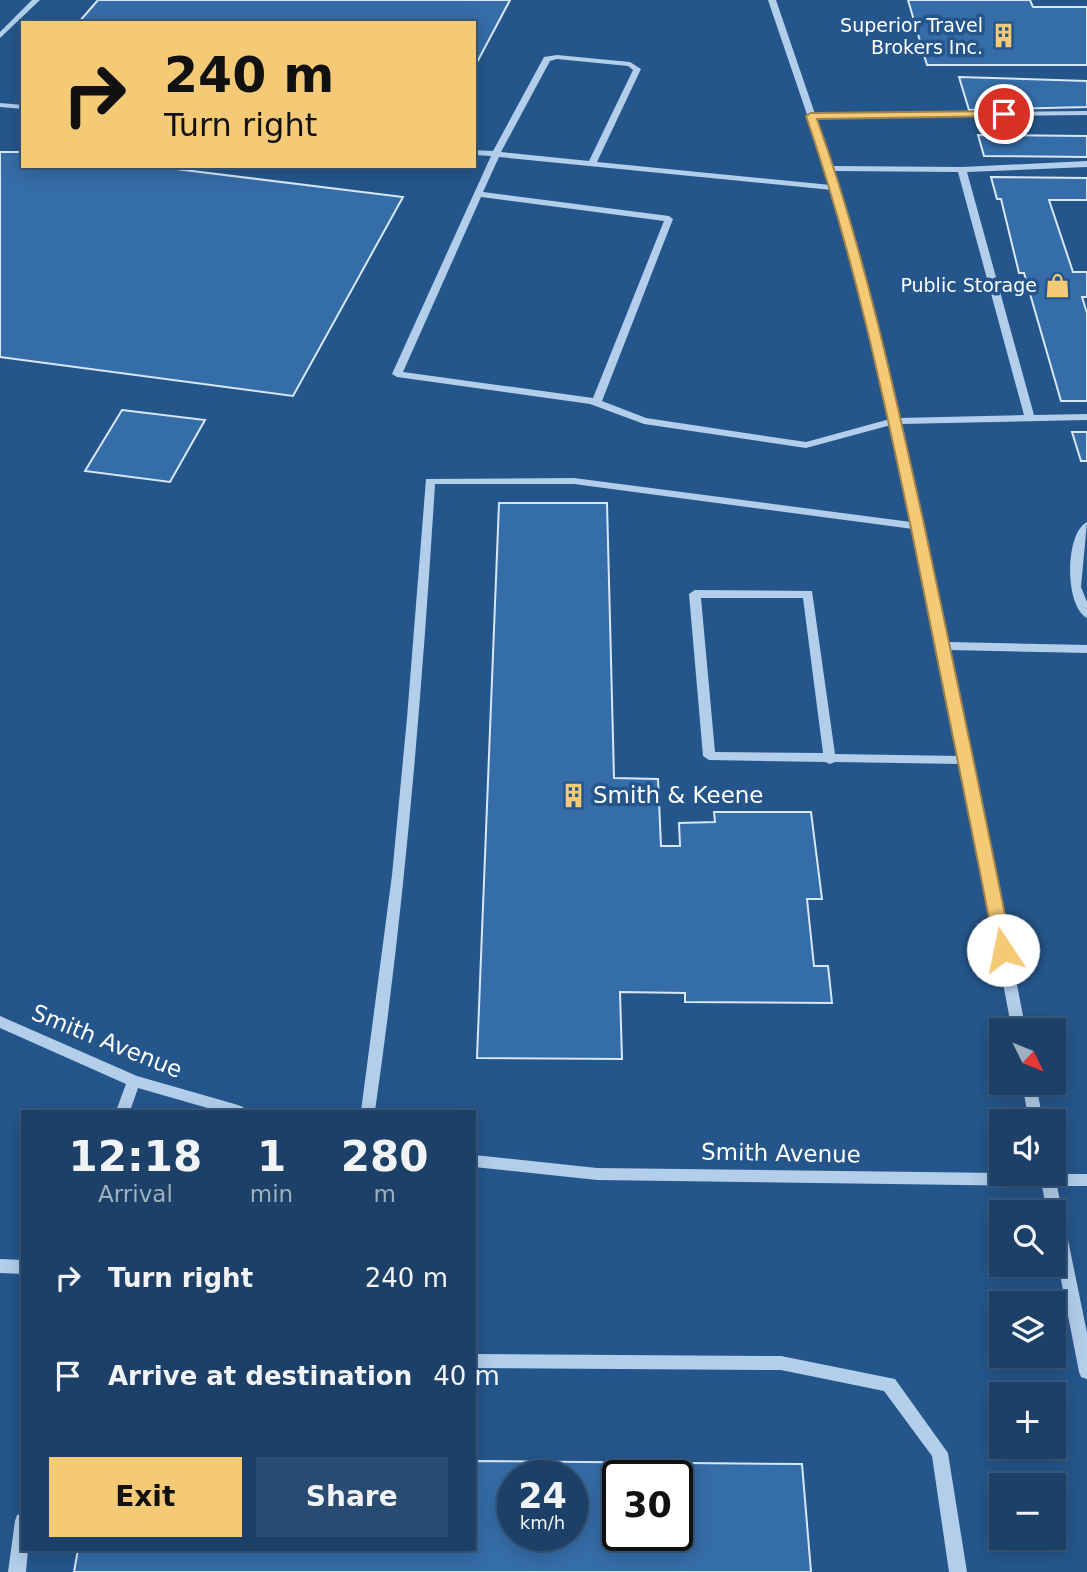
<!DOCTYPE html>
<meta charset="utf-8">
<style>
body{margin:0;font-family:"DejaVu Sans",sans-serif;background:#294b71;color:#f1f3f6;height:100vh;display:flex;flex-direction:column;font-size:26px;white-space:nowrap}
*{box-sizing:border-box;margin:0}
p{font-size:23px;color:#a0afc0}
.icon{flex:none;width:38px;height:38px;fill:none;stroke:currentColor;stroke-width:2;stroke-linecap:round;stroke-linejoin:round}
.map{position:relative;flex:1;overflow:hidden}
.drawer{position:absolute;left:21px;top:1110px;width:455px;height:441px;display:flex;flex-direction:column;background:#1c4068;border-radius:0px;box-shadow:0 4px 18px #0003,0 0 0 2px #3a597c}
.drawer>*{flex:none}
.banner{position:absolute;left:21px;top:21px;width:455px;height:147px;border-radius:0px;box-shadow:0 4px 18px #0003,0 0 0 2px #3a597c;background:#f4ca76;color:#111;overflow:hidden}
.needle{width:46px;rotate:133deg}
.controls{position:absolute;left:989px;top:1018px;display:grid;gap:14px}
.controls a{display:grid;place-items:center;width:77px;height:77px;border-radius:0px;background:#1c4068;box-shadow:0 4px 18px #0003,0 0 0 2px #3a597c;font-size:35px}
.speed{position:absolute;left:497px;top:1460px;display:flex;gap:14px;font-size:35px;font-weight:700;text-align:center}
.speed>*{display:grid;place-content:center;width:91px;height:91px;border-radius:50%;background:#1c4068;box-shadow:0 4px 18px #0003,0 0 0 2px #3a597c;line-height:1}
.speed small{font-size:18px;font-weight:400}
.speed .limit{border:4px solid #111;border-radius:10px;background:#fff;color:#111}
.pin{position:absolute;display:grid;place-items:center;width:60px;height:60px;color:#fff;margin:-30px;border:4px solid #fff;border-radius:50%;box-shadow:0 2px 7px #0007}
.me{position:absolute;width:77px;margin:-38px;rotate:349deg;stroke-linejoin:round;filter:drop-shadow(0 0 5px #0008)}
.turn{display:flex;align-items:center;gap:24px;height:147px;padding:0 28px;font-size:32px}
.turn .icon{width:91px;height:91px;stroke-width:2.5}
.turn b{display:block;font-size:49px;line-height:60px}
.eta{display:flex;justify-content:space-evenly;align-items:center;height:119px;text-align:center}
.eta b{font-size:42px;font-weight:800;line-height:49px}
.primary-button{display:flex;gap:14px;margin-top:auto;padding:14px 28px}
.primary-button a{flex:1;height:80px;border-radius:0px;background:#f4ca76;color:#111;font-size:28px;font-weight:800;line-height:80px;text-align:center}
.primary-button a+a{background:#294b71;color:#f1f3f6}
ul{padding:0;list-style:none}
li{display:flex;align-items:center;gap:21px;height:98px;padding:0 28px}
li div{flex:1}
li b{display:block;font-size:26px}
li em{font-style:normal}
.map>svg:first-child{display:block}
.building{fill:#356da8;stroke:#d7e7f8;stroke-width:2;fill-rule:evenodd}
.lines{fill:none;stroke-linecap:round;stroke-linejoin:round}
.minor{fill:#b2ceea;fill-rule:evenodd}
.route{fill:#f4ca76;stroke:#9f834d;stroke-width:2}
.labels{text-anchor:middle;stroke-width:7;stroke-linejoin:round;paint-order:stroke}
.far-poi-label{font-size:19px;fill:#fff;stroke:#25568b;text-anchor:end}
.poi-label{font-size:23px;fill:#fff;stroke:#25568b;text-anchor:start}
.street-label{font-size:23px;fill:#fff;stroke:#25568b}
</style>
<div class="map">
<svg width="1087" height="1572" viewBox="0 0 1087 1572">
<rect width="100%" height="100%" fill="#25568b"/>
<!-- building -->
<path class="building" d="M98,0H510L474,68V23H78Z
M908,0H1030L1033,7H1087V65H927Z
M959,77L1087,81V107L969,110Z
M978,135L1087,136V157L984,156Z
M0,152H23V166L176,169L403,197L293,396L0,357Z
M991,177L1087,178V200H1049L1073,272H1087V297H1082L1087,313V401H1061L1024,273H1019L1001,199H997Z
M122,410L205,420L170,482L85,471Z
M1072,432H1087V461H1081Z
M499,503H607L614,778L658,779L661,846H680L679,823L715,822L714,812H811L822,899H807L814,966H828L832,1003L685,1002V993L620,992L622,1059L477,1058Z
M474,1461L802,1464L811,1572H74L78,1549H474ZM513,1475H572V1535H513ZM618,1475H677V1535H618Z"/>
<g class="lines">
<!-- minor -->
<path class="minor" d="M32,0H40L0,38V32Z
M768,0H776L815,114L1087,111V115L816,118L833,166L962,167L1087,161V167L967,172L1034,415L1087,414V420L901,424L948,642L1087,645V653L949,650L973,760L1026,1031H1012L962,764L835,762L830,764L825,762L709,760L703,756L689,594L695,590L812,591L835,754L960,756L938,649L934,646L937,643L913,529L574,484H435C422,694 405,903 375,1111H361L392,875L407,718L426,479L574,478L911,522L891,425L806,448L644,424L590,404L397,377L392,374L491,156L474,155V150L493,151L544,57L557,55L630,62L641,69L597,162L831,185ZM557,59L628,66L633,70L589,161L501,152L550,61ZM499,157L832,190L890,419L806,442L646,418L602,401L673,219L669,216L483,192ZM834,171L958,172L1024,415L899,418ZM481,197L664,221L593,398L403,372ZM701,598H803L823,753L715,752Z
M0,103L23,105V109L0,107Z
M1087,522L1081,587L1087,602V618C1064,606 1065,533 1087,522Z
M0,1016L137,1076L238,1105L243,1107L245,1111H218L138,1088L130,1111H116L126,1084L0,1028Z
M1022,1083H1036L1043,1122H1029Z
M474,1155L597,1168L1001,1173V1174H1087V1186H1057L1087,1333V1379L1081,1377L1079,1372L1054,1244V1213H1047L1042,1186L597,1180L474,1167Z
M0,1259L23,1260V1274L0,1273Z
M474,1354L781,1356L895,1379L948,1453L967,1572H949L932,1456L884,1391L781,1370L474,1368Z
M23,1513V1549H28L26,1572H8L15,1521L17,1515Z"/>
</g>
<!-- route -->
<path class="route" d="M1004,111L1008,112V116L817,119C864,250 894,388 924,524C954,666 984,807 1012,950L1003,956L995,950C968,809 940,668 911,528C882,389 852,250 806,116L811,113Z"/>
<!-- icons -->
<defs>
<symbol id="building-bare" viewBox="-9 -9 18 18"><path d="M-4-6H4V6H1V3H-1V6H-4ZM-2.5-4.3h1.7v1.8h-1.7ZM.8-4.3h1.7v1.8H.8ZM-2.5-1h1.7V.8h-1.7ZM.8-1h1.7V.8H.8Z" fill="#f4ca76" stroke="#25568b" stroke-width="2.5" paint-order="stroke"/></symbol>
<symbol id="shop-bare" viewBox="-9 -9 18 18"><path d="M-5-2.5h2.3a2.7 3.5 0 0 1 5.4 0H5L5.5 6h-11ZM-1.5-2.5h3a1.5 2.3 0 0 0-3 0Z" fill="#f4ca76" stroke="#25568b" stroke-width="2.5" paint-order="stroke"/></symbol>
</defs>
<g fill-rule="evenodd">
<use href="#building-bare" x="986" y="18" width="35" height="35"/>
<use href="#shop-bare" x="1040" y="268" width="35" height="35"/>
<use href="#building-bare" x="556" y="778" width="35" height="35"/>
</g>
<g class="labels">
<!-- far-poi labels -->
<g class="far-poi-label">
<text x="983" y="32">Superior Travel<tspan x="983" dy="22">Brokers Inc.</tspan></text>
<text x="1037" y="292">Public Storage</text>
</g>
<!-- poi labels -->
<g class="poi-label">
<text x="593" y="803">Smith &amp; Keene</text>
</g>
<!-- street labels -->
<g class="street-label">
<text transform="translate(107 1041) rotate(22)" y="8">Smith Avenue</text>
<text transform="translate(781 1153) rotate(1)" y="8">Smith Avenue</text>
</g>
</g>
</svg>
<div class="controls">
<a><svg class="needle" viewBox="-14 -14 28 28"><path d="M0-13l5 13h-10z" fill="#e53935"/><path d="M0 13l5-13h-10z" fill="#a0afc0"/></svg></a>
<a><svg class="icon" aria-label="sound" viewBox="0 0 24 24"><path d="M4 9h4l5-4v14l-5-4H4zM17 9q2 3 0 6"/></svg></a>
<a><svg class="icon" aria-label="search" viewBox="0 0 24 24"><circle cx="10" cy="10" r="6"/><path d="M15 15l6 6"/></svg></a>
<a><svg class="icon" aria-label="layers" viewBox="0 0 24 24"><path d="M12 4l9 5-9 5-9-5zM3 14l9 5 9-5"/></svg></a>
<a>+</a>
<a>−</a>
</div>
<div class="speed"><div>24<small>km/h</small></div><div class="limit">30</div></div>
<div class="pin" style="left:1004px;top:114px;background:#d93025"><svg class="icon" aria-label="arrive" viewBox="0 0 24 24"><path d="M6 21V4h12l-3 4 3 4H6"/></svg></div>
<svg class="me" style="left:1003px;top:950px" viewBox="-20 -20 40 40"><circle r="19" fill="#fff"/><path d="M0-13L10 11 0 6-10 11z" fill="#f4ca76"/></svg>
<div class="banner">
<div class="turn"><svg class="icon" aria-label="right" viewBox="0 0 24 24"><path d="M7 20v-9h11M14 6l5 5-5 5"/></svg><div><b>240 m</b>Turn right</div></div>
</div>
<section class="drawer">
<div class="eta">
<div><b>12:18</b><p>Arrival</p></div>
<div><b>1</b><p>min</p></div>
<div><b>280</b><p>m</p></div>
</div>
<ul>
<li><svg class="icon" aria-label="right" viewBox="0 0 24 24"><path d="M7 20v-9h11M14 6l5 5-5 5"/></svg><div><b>Turn right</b></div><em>240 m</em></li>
<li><svg class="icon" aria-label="arrive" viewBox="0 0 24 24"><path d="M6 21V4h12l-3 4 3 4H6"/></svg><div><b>Arrive at destination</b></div><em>40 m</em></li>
</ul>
<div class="primary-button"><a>Exit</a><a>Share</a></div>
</section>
</div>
